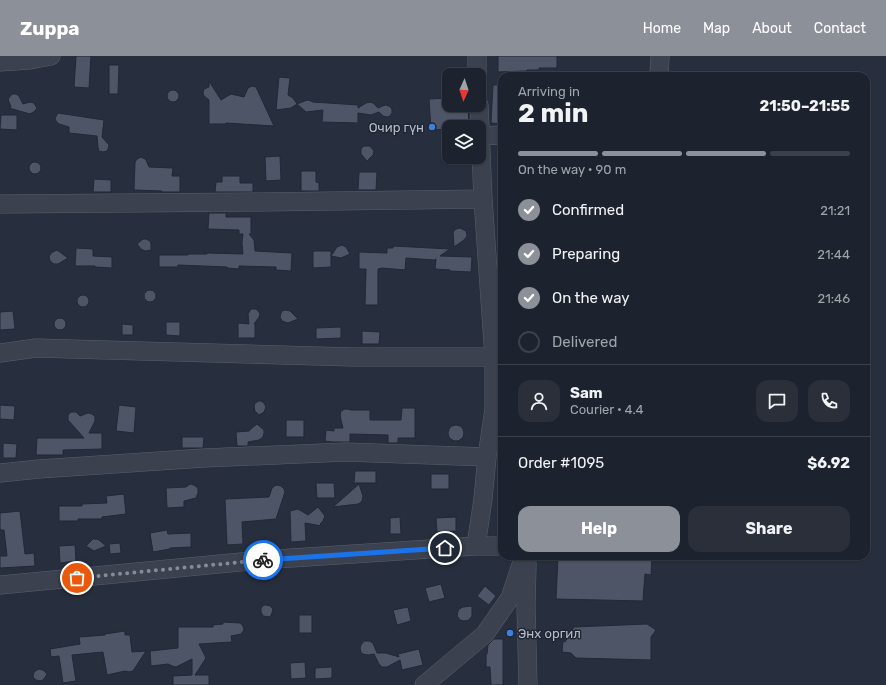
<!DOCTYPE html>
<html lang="en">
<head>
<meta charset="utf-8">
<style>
  :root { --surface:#1d232e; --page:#2a2f3a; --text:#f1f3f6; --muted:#a0a4aa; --line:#3b404a; --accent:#8c9099 }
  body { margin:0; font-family:Rubik,sans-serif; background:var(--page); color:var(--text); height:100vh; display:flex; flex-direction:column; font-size:15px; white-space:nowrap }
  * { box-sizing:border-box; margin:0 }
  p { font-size:13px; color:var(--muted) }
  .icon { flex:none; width:22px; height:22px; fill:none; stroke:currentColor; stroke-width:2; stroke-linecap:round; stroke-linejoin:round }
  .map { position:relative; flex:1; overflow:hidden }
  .side { position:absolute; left:498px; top:16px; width:372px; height:488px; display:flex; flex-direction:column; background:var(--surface); border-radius:12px; box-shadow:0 1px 3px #0004,0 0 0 1px var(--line) }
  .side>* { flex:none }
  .needle { width:26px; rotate:183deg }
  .controls { position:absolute; left:442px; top:12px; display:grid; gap:8px }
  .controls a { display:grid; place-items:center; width:44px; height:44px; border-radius:8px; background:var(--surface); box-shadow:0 1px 3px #0004,0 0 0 1px var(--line); font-size:20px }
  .pin { position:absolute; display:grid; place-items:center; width:34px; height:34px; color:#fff; margin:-17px; border:2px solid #fff; border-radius:50%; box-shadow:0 1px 4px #0007 }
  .courier { position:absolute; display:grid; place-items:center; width:40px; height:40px; margin:-20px; border:3px solid #1a73e8; border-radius:50%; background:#fff; color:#222; box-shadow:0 1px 5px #0007 }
  .summary em { font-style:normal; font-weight:700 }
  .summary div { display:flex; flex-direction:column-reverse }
  .summary { display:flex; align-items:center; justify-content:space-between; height:68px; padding:0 20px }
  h1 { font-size:26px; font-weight:700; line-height:30px }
  .bar { display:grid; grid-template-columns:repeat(4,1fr); gap:6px 4px; align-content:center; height:48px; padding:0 20px }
  .bar i { height:5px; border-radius:3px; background:var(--line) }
  .bar .on { background:var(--accent) }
  .bar p { grid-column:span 4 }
  .line { display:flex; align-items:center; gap:10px; padding:0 20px; border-top:1px solid var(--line) }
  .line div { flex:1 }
  .round { display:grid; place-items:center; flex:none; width:42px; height:42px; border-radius:12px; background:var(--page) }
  ol { padding:0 20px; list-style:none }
  li { display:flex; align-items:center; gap:12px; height:44px }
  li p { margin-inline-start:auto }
  li .icon { padding:4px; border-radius:50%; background:var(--accent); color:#fff; stroke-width:4 }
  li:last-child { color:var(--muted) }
  li i { width:22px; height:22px; border:2px solid var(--line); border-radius:50% }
  .primary-button { display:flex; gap:8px; margin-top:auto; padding:8px 20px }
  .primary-button a { flex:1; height:46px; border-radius:12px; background:var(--accent); color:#fff; font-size:16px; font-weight:700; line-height:46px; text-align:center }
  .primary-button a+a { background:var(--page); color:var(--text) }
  header { display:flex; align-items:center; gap:24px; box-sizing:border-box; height:56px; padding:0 20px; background:var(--accent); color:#fff }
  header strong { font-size:19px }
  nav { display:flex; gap:22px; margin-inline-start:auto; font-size:14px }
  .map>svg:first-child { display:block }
  .building { fill:#4d5567; stroke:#212836 }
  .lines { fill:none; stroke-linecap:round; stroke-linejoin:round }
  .minor-casing { stroke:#595f6c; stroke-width:19 }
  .minor { stroke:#3b414e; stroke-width:18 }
  .done { stroke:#858b98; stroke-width:4; stroke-dasharray:0 7.2 }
  .route { stroke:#1a73e8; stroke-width:5 }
  .shop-dot { fill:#3f7fe0; stroke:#1f2634; stroke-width:1.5 }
  .labels { text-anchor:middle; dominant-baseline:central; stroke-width:3; stroke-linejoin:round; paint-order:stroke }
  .poi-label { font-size:13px; fill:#b7bcc9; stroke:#1f2634; text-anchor:end }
</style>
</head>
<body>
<header>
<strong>Zuppa</strong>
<nav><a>Home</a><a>Map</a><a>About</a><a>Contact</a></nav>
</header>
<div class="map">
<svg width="886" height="629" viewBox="0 0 886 629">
  <rect width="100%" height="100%" fill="#272f3e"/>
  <path class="building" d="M76,0h15l-2,32 -15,-1z
    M498,0h59v12h-18v2h-12v1l-29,1z
    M109,9h10l-1,29h-9z
    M279,21l11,1 -2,17 5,3 4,6 -6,4 -15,2z
    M209,25l12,19 10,-6 13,3 4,-9 4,-2 4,1 18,39 -48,-3v1h-17v-24l-5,-4 -1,-3 1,-4 5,-2z
    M493,29h8l1,39 -11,-1z
    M167 40a6 6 0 1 1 12 0a6 6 0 1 1-12 0Z
    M12,38h4l3,2 4,8 7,-2 4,1 3,5 -2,3 -5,3 -21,-6 2,-1 -3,-8z
    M449,42v7h19l1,22h-20v2l-18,1 -2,-31z
    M307,44l4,1 2,1 45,3v3l8,-5 4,-1 3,1 5,5 7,-3 4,1 3,3v4l-2,3 -3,1 -4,-1 -4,-4 -8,3 -13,-2v10l-36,-1 1,-12 -17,2 -9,-8z
    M58,57l46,7 -2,17 7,8 -1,4 -1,2 -4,1 -4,-1 -1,-3 -1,-12 -28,-3v-6l-10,-3 -3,-3 -1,-3z
    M1,59h16v15l-17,-1z
    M364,90h6l4,5 -1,4 -6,6 -6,-7v-5z
    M280,100l1,24 -15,1 -1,-24z
    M141,101l4,2 1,1 3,7 24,1 -1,8h8v16h-18v-1l-28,-1 1,-28 2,-3z
    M29 112a6 6 0 1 1 12 0a6 6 0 1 1-12 0Z
    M301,115h15v11l3,1v8h-18z
    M359,116h18l-1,18h-18z
    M222,120h18v7h13v9h-38l1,-10h6z
    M94,123l17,1v12h-18z
    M209,157h17v4h25v17h-2l5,6 1,11 37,2 -1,18 -15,-1v-3l-37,-1v3l-12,-1v-1l-49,-2v2h-19v-12h29v-1h19v-1l36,1 -1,-11 1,-9h-4v-4l-31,-1z
    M460,172l6,3 1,5 -3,4 -10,7 -1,-15 3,-3z
    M143,183h3l4,2 1,3v6l-6,1 -4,-2 -4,-5z
    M342,189l4,2 4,7 -9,4 -10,-2 6,-9z
    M393,190l57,3 -10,7 32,1 -1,15 -21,-1v-1l-15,-1 1,-10 -2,1 -28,-2 -1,12 -23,-2 -4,1v36h-13l1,-36h-7v-17l28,1v-5h6z
    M76,192l17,1v7l19,1v11l-17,-1v-1h-20z
    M57,194l11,8 -10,6h-4l-4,-3 -1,-4 2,-4z
    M313,195h18v16l-18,1z
    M144 240a6 6 0 1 1 12 0a6 6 0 1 1-12 0Z
    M77 245a6 6 0 1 1 12 0a6 6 0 1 1-12 0Z
    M251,253h5l3,3 1,2 -1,3 -5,7h1v14h-17v-15l11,1 -1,-10z
    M286,254l4,1 8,8 -10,4 -6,-2 -2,-4 1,-4 1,-2z
    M13,255l2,18 -15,1v-18z
    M54 268a6 6 0 1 1 12 0a6 6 0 1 1-12 0Z
    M166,266h14v14l-14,-1z
    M122,268l11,1v10h-11z
    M341,271v11l-25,1v-11z
    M362,275l18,1 -1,12h-17z
    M259,345h2l3,2 2,4 -2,5 -5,3 -4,-4 -1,-4 1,-4z
    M0,349l15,1 -1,14 -14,-1z
    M119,349l17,2 -2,26 -18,-2z
    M402,352h13v30h-17v5h-10v-8l-38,-1v8h-17l-8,-1 1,-11 8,1v-3h9l-3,-12 1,-5 4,-2h2l4,1h19v10h31z
    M71,356h5l4,4 8,-3 4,1 1,1 2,1v5l-6,12h13v16l-39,1v5h-27l1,-17h47l-16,-18v-5z
    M286,364h18v17h-18z
    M257,368l7,6v3l-1,4 -4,3 -11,2v4h-11l-1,-14 13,-1 3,-3z
    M448 377a8 8 0 1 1 16 0a8 8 0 1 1-16 0Z
    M182,381h22l-1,11h-21z
    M3,387l14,1 -1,14h-13z
    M355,415h21v12h-22z
    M431,418h18v15h-18z
    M316,427h18l1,15h-18z
    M190,428l4,1 4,3v5l-2,5 -12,3v6l-17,1 -1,-20 20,-1z
    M359,428l4,12 -1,5 -2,2 -2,1 -25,3z
    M276,429l5,1 3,3 1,3 -9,27 -34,3 1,22 -16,1 -2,-46 44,-2 3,-9z
    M124,438l2,20 -24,3v2h-24v2h-19v-15h23v-2l25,-1 -1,-7z
    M318,451l7,9 -2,5 -3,3 2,2 -17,-3 1,18 -15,1 -1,-31 8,-2 10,6z
    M20,455l5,43 9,-1 1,13 -35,2v-12h7l-3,-26h-4v-17z
    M400,461l1,17h-11v-16z
    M456,461v14l-19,1 -1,-14z
    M167,474l1,4 23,-1v14l-21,1v1l-17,3 -3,-19z
    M93,483h4l2,1 7,6 -12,5 -8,-5z
    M120,487l1,10 -11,1 -1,-10z
    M75,489l1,16 -16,2 -1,-17z
    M558,500h94l-1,19 -6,-1 -2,27 -87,-2z
    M441,528l4,14 -16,4 -4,-14z
    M485,530l11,10 -7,9 -12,-9z
    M264,549h2l4,1 3,3 -1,4 -2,4 -7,-1 -2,-4v-4z
    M472,550v10l-3,4 -5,1 -4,-1 -3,-4 1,-5 1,-2 4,-2z
    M408,551l3,14 -14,4 -4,-15z
    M299,559h13v18h-13z
    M223,566l17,1 3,3 1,4 -3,4 -10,2 1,6 -33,2 7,14 -11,17h14v10h-36v-9l19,-1v-16l-16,8 -4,-1 -4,-2 -17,2 -1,-15 28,-3v-21h35v-2l10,-1z
    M647,568l9,6 -5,7v23l-75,-2 -5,-5 -9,-1 1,-11 2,1 9,-15z
    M125,575v4h5l2,17 14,-1 -13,20 -4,1 -4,-1 -18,4 -4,-23 -31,3 4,26 -13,2 -4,-27 -8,1 -1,-8 30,-5 -1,-7 26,-2v-1z
    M494,583h9v46h-12l-1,-18h-4v-13h1l1,-9z
    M364,585h5l4,2 4,10h9l13,4 -1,-3 21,-5 4,16 -21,5 -2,-10 -13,7h-5l-3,-3 -5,-10 -6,1 -5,-1 -2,-2 -1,-4 1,-3z
    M305,606l1,16 -15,1 -1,-16z
    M332,611v11l-17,1v-11z
    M39,613l4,1 4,4 -3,5 -3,2 -5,-1 -3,-3 1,-5 3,-2z"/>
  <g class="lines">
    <defs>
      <path id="minor" d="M477,0v19
        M0,6l30,-2 21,-4
        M659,20l1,-20
        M480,80l22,-1
        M0,148l260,-2 223,-3
        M0,297l36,-5 317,9h141
        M0,417l39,-4 165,-11 142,-6 141,5
        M476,490l7,-47 4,-42 7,-48v-52l-11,-158 -4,-94
        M527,508l-1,43 2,78
        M0,529l261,-25 215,-14h26
        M424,629l61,-51 25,-36 14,-42"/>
    </defs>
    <use href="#minor" class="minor-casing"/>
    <use href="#minor" class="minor"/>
  </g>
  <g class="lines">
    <path class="done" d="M77,522l186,-18"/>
    <path class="route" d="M263,504l182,-12"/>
  </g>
  <g class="shop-dot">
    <circle cx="432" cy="71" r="4"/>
    <circle cx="510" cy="577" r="4"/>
  </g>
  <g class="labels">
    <g class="poi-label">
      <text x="424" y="71">Очир гүн</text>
      <text x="518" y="577" text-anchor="start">Энх оргил</text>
    </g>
  </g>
</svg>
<div class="controls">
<a><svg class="needle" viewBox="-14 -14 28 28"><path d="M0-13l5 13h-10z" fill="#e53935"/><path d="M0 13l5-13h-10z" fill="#a0a4aa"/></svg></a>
<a><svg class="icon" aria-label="layers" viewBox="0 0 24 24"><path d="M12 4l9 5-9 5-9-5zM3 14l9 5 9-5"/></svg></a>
</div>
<div class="pin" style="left:77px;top:522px;background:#ea580c"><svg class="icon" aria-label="bag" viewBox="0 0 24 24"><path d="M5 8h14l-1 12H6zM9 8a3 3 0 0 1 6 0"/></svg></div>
<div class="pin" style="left:445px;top:492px;background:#1f2937"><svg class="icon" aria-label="home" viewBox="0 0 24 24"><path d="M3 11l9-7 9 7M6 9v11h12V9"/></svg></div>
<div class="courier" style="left:263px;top:504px"><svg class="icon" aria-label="bike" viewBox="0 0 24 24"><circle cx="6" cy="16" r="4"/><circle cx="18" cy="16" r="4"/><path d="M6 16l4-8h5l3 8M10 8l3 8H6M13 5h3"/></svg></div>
<section class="side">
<div class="summary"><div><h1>2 min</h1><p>Arriving in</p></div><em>21:50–21:55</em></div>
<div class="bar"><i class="on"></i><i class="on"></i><i class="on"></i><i></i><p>On the way · 90 m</p></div>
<ol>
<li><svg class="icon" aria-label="check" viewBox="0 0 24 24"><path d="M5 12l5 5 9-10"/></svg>Confirmed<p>21:21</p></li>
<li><svg class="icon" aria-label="check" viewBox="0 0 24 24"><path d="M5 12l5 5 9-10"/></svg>Preparing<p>21:44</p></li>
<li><svg class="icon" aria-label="check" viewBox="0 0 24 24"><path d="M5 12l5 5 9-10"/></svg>On the way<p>21:46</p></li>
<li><i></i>Delivered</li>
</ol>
<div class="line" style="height:72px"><a class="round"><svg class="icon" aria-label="person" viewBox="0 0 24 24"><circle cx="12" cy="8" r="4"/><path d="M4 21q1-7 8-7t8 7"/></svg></a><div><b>Sam</b><p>Courier · 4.4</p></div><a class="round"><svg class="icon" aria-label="chat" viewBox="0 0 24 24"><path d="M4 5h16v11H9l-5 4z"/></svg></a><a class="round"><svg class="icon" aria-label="phone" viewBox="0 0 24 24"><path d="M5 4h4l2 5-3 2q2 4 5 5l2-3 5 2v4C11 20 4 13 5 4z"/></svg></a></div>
<div class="line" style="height:52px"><div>Order #1095</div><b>$6.92</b></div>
<div class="primary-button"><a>Help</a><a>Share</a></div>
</section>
</div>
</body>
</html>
